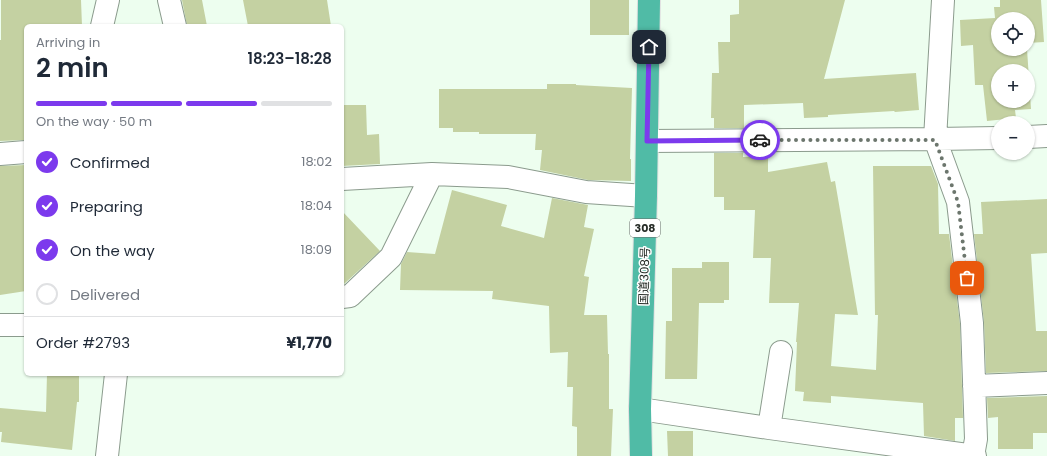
<!DOCTYPE html>
<html lang="en">
<head>
<meta charset="utf-8">
<style>
  :root { --surface:#fff; --page:#f2f2f3; --text:#1f2937; --muted:#747a83; --line:#e0e1e3; --accent:#7c3aed }
  body { margin:0; font-family:Poppins,"Noto Sans JP",sans-serif; background:var(--page); color:var(--text); height:100vh; display:flex; flex-direction:column; font-size:15px; white-space:nowrap }
  * { box-sizing:border-box; margin:0 }
  p { font-size:13px; color:var(--muted) }
  .icon { flex:none; width:22px; height:22px; fill:none; stroke:currentColor; stroke-width:2; stroke-linecap:round; stroke-linejoin:round }
  .map { position:relative; flex:1; overflow:hidden }
  .drawer { position:absolute; left:24px; top:24px; width:320px; height:352px; display:flex; flex-direction:column; background:var(--surface); border-radius:6px; box-shadow:0 1px 3px #0004 }
  .drawer>* { flex:none }
  .fabs { position:absolute; left:991px; top:12px; display:grid; gap:8px }
  .fabs a { display:grid; place-items:center; width:44px; height:44px; border-radius:50%; background:var(--surface); box-shadow:0 1px 3px #0004; font-size:20px }
  .pin { position:absolute; display:grid; place-items:center; width:34px; height:34px; color:#fff; margin:-17px; border-radius:8px; box-shadow:0 2px 6px #0006 }
  .courier { position:absolute; display:grid; place-items:center; width:40px; height:40px; margin:-20px; border:3px solid #7c3aed; border-radius:50%; background:#fff; color:#222; box-shadow:0 1px 5px #0007 }
  .summary em { font-style:normal; font-weight:600 }
  .summary div { display:flex; flex-direction:column-reverse }
  .summary { display:flex; align-items:center; justify-content:space-between; height:68px; padding:0 12px }
  h1 { font-size:26px; font-weight:600; line-height:30px }
  .bar { display:grid; grid-template-columns:repeat(4,1fr); gap:6px 4px; align-content:center; height:48px; padding:0 12px }
  .bar i { height:5px; border-radius:3px; background:var(--line) }
  .bar .active { background:var(--accent) }
  .bar p { grid-column:span 4 }
  .line { display:flex; align-items:center; gap:10px; padding:0 12px; border-top:1px solid var(--line) }
  .line div { flex:1 }
  ol { padding:0 12px; list-style:none }
  li { display:flex; align-items:center; gap:12px; height:44px }
  li p { margin-inline-start:auto }
  li .icon { padding:4px; border-radius:50%; background:var(--accent); color:#fff; stroke-width:4 }
  li:last-child { color:var(--muted) }
  li i { width:22px; height:22px; border:2px solid var(--line); border-radius:50% }
  .map>svg:first-child { display:block }
  .building { fill:#c4d1a2; fill-rule:evenodd }
  .lines { fill:none; stroke-linecap:round; stroke-linejoin:round }
  .minor-casing { stroke:#8b9b8d; stroke-width:24 }
  .highway-casing { stroke:#e1e1e1; stroke-width:24 }
  .minor { stroke:#fff; stroke-width:22 }
  .highway { stroke:#50bba6; stroke-width:22 }
  .done { stroke:#6c766d; stroke-width:4; stroke-dasharray:0 7.2 }
  .route { stroke:#7c3aed; stroke-width:5 }
  .labels { text-anchor:middle; dominant-baseline:central; stroke-width:3; stroke-linejoin:round; paint-order:stroke }
  .shield { fill:#fff; stroke:#676b68; stroke-width:1 }
  .shield-label { font-size:11px; font-weight:bold; fill:#262c27 }
  .street-label { font-size:12px; fill:#262c27; stroke:#fff }
</style>
</head>
<body>
<div class="map">
<svg width="1047" height="456" viewBox="0 0 1047 456">
  <rect width="100%" height="100%" fill="#edfeef"/>
  <path class="building" d="M1,0h80l1,26h-56v114l-26,1v-101h1z
    M182,0h20l5,26h-20z
    M243,0h84l4,26h-83z
    M590,0h39v35h-39z
    M739,0h106l-21,79 92,-6 3,37 -24,2 -1,-1 -66,4v2l-24,1 -1,-15 -59,2v23h-30v-10h-3l1,-45h7l-1,-31h12v-27l9,-1z
    M1000,0h41l3,42 -16,1v-24h-30v30h29l4,60 -16,1 1,8 -29,3 -4,-36h-8l-2,-40 -12,1 -1,-26 35,-2 -1,-11h6zM998,71h30v30h-30z
    M547,84h29v1l56,3 -2,71h1v22l-43,-1 -48,-10 2,-20h-7l1,-16h-57v-2h-26v-4h-14v-39h108z
    M342,105h24l1,30 12,-1 1,30 -38,2z
    M714,153h29v4l25,-1v16l59,-10 4,20 4,-1 23,134 -23,-1 -4,52 45,4 2,-55h-3l-2,-149h58l7,18 1,50h10l11,90 3,94h-8v23l-31,-5 -1,-33 -92,-7v7l-28,-2 1,-9 -9,-1 2,-49h-1l3,-39h-30l2,-45h-18l2,-48h-31v-13h-10z
    M26,165v126l-26,4v-129z
    M452,190l55,15 -6,21 43,12 8,-40 36,7 -4,22 10,2 -10,47 5,1 -5,38h23l1,39h1v55h4l-2,47h-34v-29l-5,-1 1,-39h-6l1,-35 -18,1 -1,-47 -57,-7 1,-8 -93,-1 1,-26 6,-12 28,2z
    M1047,199v54l-16,1 5,77h11v40l-61,2 -2,-51 -10,-88h9l-2,-32z
    M342,211l38,40 -36,33h-2z
    M702,262h27v38h-5v3h-25l-2,76h-32l1,-58h6v-53h30z
    M47,374h32v28h-2l-5,48 -71,-8 1,-10h-2v-24l46,4z
    M1047,396v37h-14v16h-35v-32l-10,1 -1,-20z
    M667,431h26v25h-25z"/>
  <g class="lines">
    <defs>
      <path id="minor" d="M169,0l6,26
        M943,0l-8,139 23,63 14,121 4,116 -3,17
        M102,26l6,-26
        M1028,137l19,-1
        M647,141l288,-2 63,-1
        M0,154l26,-2
        M342,179l90,-5
        M342,297l8,-1 41,-39 41,-83 76,3 78,15 60,4
        M0,325h26
        M974,386l73,-3
        M640,409l129,19 206,28
        M769,428l12,-76
        M107,456l9,-82"/>
      <path id="highway" d="M641,456l-1,-47 6,-213 3,-196"/>
    </defs>
    <use href="#minor" class="minor-casing"/>
    <use href="#highway" class="highway-casing"/>
    <use href="#minor" class="minor"/>
    <use href="#highway" class="highway"/>
  </g>
  <g class="lines">
    <path class="done" d="M760,140h175l23,62 9,76"/>
    <path class="route" d="M649,47l-2,94 113,-1"/>
  </g>
  <g class="labels">
    <rect class="shield" x="630" y="219" width="30" height="18" rx="3"/>
    <g class="shield-label">
      <text x="645" y="228">308</text>
    </g>
    <g class="street-label">
      <text transform="translate(644 276) rotate(-88)">国道308号</text>
    </g>
  </g>
</svg>
<div class="fabs">
<a><svg class="icon" aria-label="locate" viewBox="0 0 24 24"><circle cx="12" cy="12" r="6"/><path d="M12 2v4M12 18v4M2 12h4M18 12h4"/></svg></a>
<a>+</a>
<a>−</a>
</div>
<div class="pin" style="left:967px;top:278px;background:#ea580c"><svg class="icon" aria-label="bag" viewBox="0 0 24 24"><path d="M5 8h14l-1 12H6zM9 8a3 3 0 0 1 6 0"/></svg></div>
<div class="pin" style="left:649px;top:47px;background:#1f2937"><svg class="icon" aria-label="home" viewBox="0 0 24 24"><path d="M3 11l9-7 9 7M6 9v11h12V9"/></svg></div>
<div class="courier" style="left:760px;top:140px"><svg class="icon" aria-label="car" viewBox="0 0 24 24"><path d="M5 17H2v-5l4-1 3-4h7l3 4 3 1v5h-3M9 17h6M6 11h13"/><circle cx="7" cy="17" r="2"/><circle cx="17" cy="17" r="2"/></svg></div>
<section class="drawer">
<div class="summary"><div><h1>2 min</h1><p>Arriving in</p></div><em>18:23–18:28</em></div>
<div class="bar"><i class="active"></i><i class="active"></i><i class="active"></i><i></i><p>On the way · 50 m</p></div>
<ol>
<li><svg class="icon" aria-label="check" viewBox="0 0 24 24"><path d="M5 12l5 5 9-10"/></svg>Confirmed<p>18:02</p></li>
<li><svg class="icon" aria-label="check" viewBox="0 0 24 24"><path d="M5 12l5 5 9-10"/></svg>Preparing<p>18:04</p></li>
<li><svg class="icon" aria-label="check" viewBox="0 0 24 24"><path d="M5 12l5 5 9-10"/></svg>On the way<p>18:09</p></li>
<li><i></i>Delivered</li>
</ol>
<div class="line" style="height:52px"><div>Order #2793</div><b>¥1,770</b></div>
</section>
</div>
</body>
</html>
